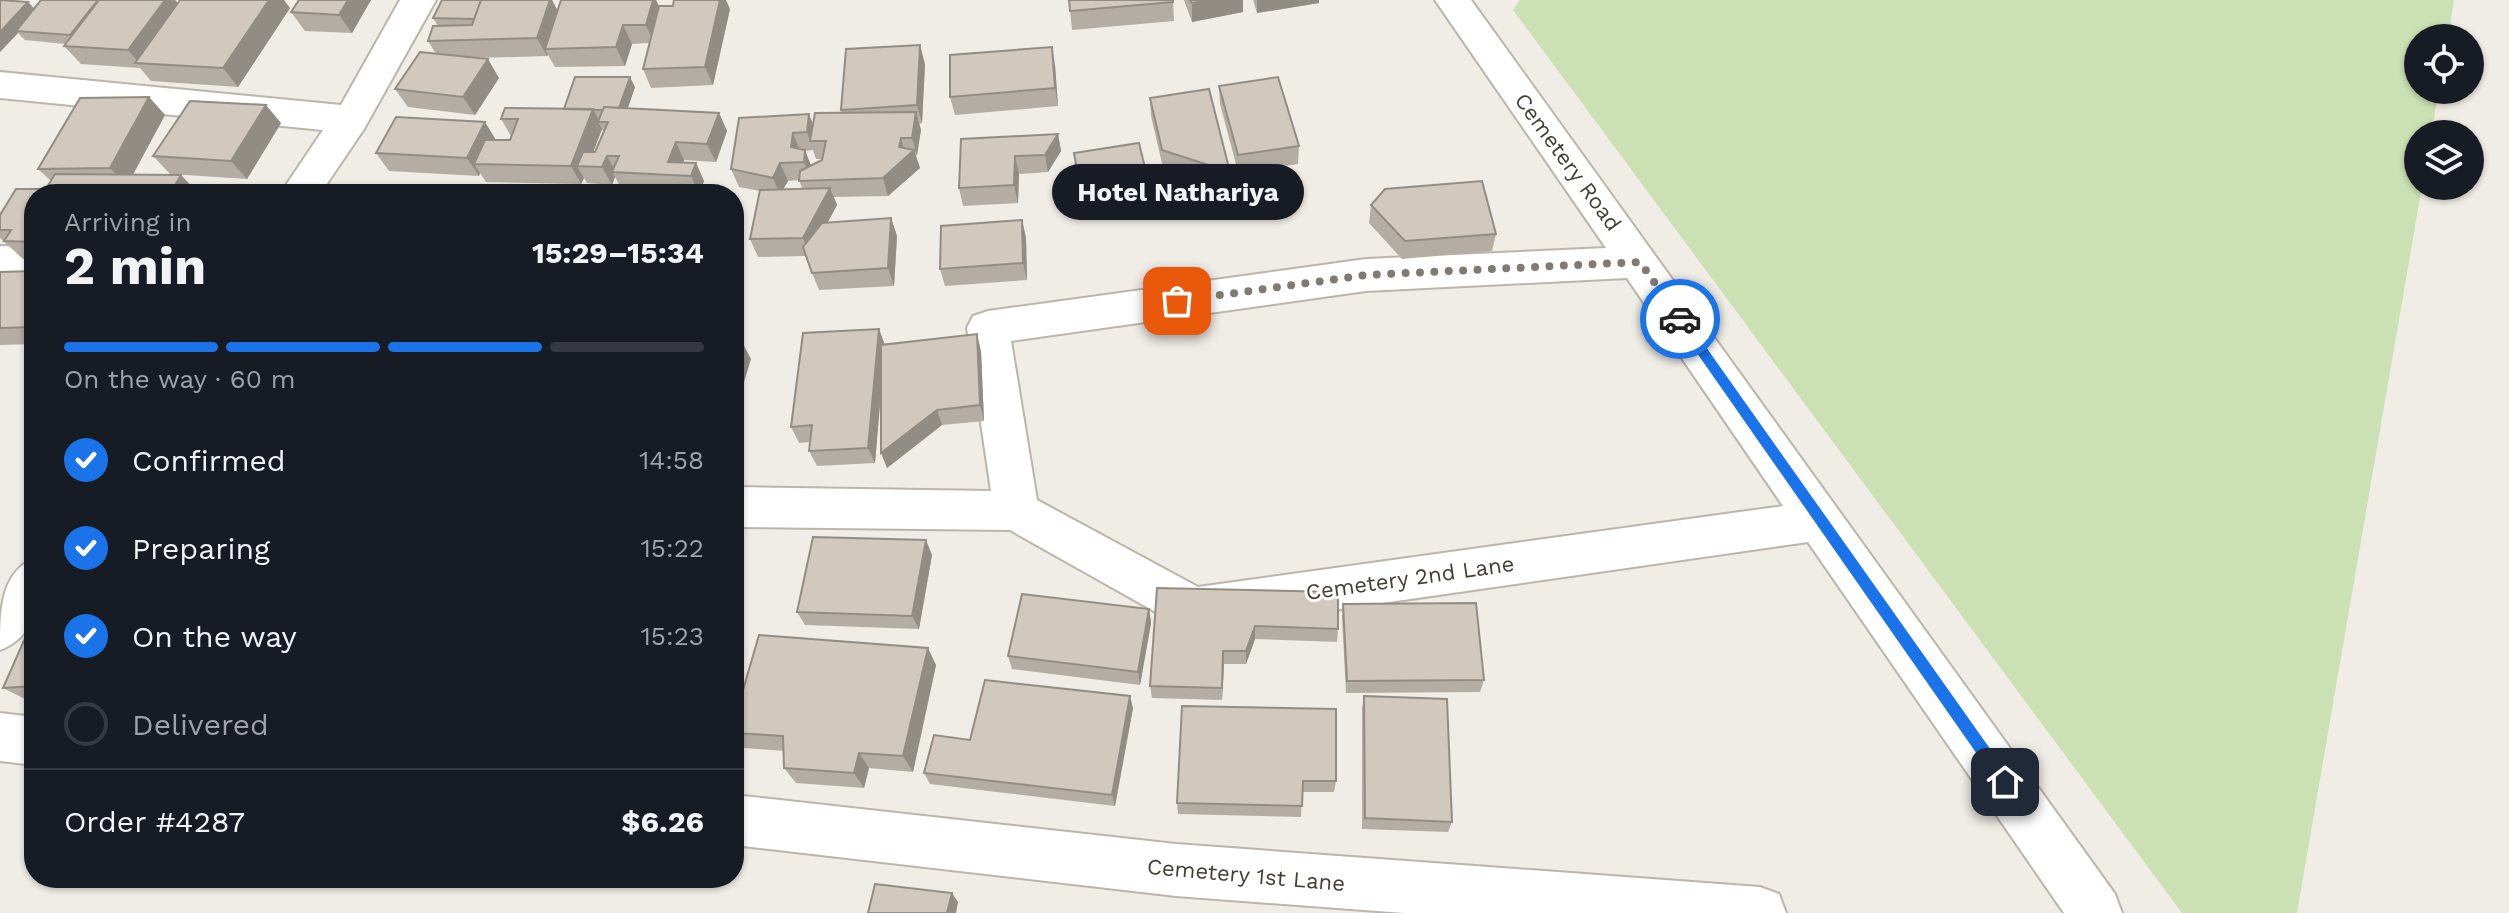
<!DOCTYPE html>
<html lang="en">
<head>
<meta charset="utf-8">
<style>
  :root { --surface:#171b24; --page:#20242c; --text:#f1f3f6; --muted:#9ea1a6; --line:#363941; --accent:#1a73e8 }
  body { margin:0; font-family:"Work Sans",sans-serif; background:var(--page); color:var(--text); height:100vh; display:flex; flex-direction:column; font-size:30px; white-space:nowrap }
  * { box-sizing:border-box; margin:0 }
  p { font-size:26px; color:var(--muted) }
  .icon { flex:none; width:44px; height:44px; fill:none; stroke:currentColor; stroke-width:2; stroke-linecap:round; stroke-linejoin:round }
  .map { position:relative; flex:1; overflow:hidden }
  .sheet { position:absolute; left:24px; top:184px; width:720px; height:704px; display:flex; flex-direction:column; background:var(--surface); border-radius:32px; box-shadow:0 2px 6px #0004 }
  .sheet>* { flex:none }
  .controls { position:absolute; left:2404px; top:24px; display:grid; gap:16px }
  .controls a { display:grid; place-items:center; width:80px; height:80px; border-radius:50%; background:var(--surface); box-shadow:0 2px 6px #0004; font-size:40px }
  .pin { position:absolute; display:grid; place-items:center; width:68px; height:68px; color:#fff; margin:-34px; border-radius:16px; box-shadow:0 4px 12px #0006 }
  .courier { position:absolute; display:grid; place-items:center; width:80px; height:80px; margin:-40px; border:6px solid #1a73e8; border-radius:50%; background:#fff; color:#222; box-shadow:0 2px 10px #0007 }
  .bubble { position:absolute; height:56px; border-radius:28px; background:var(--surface); box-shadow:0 2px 6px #0004; font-size:26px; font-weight:700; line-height:56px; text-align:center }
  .head em { font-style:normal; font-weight:700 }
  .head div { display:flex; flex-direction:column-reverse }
  .head { display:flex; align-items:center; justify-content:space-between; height:136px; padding:0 40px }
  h1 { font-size:52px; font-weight:700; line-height:60px }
  .bar { display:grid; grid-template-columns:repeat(4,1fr); gap:12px 8px; align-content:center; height:96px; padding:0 40px }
  .bar i { height:10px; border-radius:6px; background:var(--line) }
  .bar .current { background:var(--accent) }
  .bar p { grid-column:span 4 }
  .line { display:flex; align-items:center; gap:20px; padding:0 40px; border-top:2px solid var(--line) }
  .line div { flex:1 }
  ol { padding:0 40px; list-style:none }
  li { display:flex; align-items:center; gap:24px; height:88px }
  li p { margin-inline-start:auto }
  li .icon { padding:8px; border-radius:50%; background:var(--accent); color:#fff; stroke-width:4 }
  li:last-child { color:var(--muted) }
  li i { width:44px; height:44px; border:4px solid var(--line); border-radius:50% }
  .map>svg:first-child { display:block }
  .green { fill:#cbe0b3 }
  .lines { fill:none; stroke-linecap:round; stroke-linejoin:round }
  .minor-casing { stroke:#bbb5aa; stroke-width:4 }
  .minor { fill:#fff; fill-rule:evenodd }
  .wall { fill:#b4ada3; fill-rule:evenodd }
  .shaded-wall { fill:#928d84 }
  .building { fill:#d1c9bd; stroke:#928d84; stroke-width:2 }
  .route { fill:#1a73e8 }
  .done { stroke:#7f7b74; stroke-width:8; stroke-dasharray:0 14.4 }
  .labels { text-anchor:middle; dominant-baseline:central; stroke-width:6; stroke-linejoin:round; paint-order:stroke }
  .street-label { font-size:22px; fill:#423e36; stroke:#fff }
</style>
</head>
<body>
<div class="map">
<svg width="2509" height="913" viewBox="0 0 2509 913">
  <rect width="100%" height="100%" fill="#f0ede6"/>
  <path class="green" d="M1520,0h934l-6,38h-30v52h21l-8,44h-13v52h4l-125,727h-115l-669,-903z"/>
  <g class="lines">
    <defs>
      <path id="minor" d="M400,0h36l-72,129 -44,65h-40l43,-64 -323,-32v-26l341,33z
        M1435,0h36l644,894 7,19h-58l-256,-371 -614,88 -17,-6 -167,-94 -276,-3v-40l257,4 -24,-163 6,-12 15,-5 378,-52 240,-11zM1627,278l156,228 -585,81 -161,-87 -26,-159 355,-50z
        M0,246l34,1v32l-34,-1z
        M34,558c0,38 9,75 -34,92 0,-39 0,-76 34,-92z
        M0,713l34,4v48l-34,-4z
        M734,795l442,49 584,43 19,7 7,19h-382l-228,-17 -442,-51z"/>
    </defs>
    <use href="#minor" class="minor-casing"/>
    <use href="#minor" class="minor"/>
  </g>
  <path class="wall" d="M0,0l28,2 6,6 64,-7 1,-1h76l3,3 112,5 -52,79 -87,-6 -11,-13 -59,-4 -17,-18 1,-2 -40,-4 -7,-7 -18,19z
    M299,0h72l-19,33 -47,-2 -14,-19z
    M552,0l6,11 3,-11h95l3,6 71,3 -17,76 -62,3 -8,-19 6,-26 -17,1 -7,22 -70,1 -7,-12 -1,1 -69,2 21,20 -24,37 -67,-8 -13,-18 41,-35 -8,-13 10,-15 -5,-8z
    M1069,0h104l1,21 -102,9z
    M1184,0h59v12l-51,10z
    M1253,0h66v3l-62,10z
    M925,64l-3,59 -3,1 2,6 -5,26 4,12 -32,28 -54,1 3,8 -10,18 64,-5 6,18 -3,50 -75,4 -14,-34 -47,1 -8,-18 10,-48 -21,-4 -8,-18 8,-51 74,6 29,-11 -1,-3zM813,150l3,9h6l-11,7 -6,-15zM799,180l3,8 -19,1 5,-8z
    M1055,65l3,41 -103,9 -5,-18z
    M1219,86l80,60 -1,18 -60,8 -18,-68z
    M635,87l-8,21 92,5 8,18 -11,31 -32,-2 -1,3h13l8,18 -5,13 -77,-4 -7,-13 -3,8 -25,-2 -3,-5 -3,6 -95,-2 -6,-9 -1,3 -90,-5 -13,-18 120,-13h14l1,-4 -10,-17 63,-10zM602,129l2,4 -9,19h-2z
    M149,97l16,18 -32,60h48l17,18 -1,1h-163v65h-11l-23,-21v-23l16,-26h30l5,-8 -13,-12 42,-71z
    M1150,98l80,74v18l-67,-22 -12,-52z
    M281,123l-34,56 -77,-5 -17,-18z
    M1058,134l3,17 -13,21 -29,2 -1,29 -55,3 -4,-18 2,-49z
    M1074,153l72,19 1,10 -66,9z
    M1371,205l125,29 -4,17 -90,8 -33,-36z
    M1022,220l4,18 1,42 -82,6 -5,-17z
    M34,271v73l-34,1v-73z
    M879,329l6,16 96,6 3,70 -42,4 -55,43 -6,-78 -6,73 -58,3 -8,-15 1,-9 -11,1 -8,-16z
    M932,555l-13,74 -114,-4 -8,-13z
    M1157,588l181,41 -1,13 -82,-3 -9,25h-22l-2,36 -70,-2 -2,-12z
    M1343,604l141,76 -4,12 -134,1 -4,-76z
    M1149,609l2,14 -11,62 -128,-16 -4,-13z
    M34,618v82h-7l-24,-12z
    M936,665l-23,107 -44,-4 -5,20 -68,-5 -12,-15v-17l-40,-3 -10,-12v-15z
    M1364,696l88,126 -4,10 -86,-3v-121z
    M1182,706l154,75 -2,11h-32l-1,25 -123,-3 -1,-11z
    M1133,708l-18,98 -185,-22 -6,-11 46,-33z"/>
  <path class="shaded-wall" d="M165,0h10l10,12 -46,51 -11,-13z
    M269,0h15l6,8 -52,79 -15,-19z
    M348,0h23l-19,33 -13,-18z
    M550,0h2l8,16 -15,33 3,6 -1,1 -10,-18z
    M651,0h5l7,15 -9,28 -8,-18z
    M720,0h6l4,9 -17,76 -8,-18z
    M1209,0h34v12l-51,10v-19z
    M1257,0h62v3l-62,10z
    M28,2l9,10 -21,19 2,2 -18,19v-20z
    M623,25l9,19 -7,22 -9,-19z
    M920,45l5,19 -3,59 -5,-18z
    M1052,47l3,18 3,41 -3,-18z
    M488,59l11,19 -24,37 -12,-18z
    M630,77l5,10 -11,33 -6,-10z
    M149,97l16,18 -38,70 -17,-17z
    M266,105l15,18 -34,56 -16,-18z
    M593,109l7,13h-2l4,7 -14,37h-11l7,12 -3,6 -10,-18z
    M916,112l5,18 -4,26 -5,-18z
    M719,113l8,18 -11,31 -9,-18z
    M809,114l7,18 -6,9 -3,-9z
    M485,122l11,18 -22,24 6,9 -1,3 -12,-18z
    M793,133l7,18 -9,-4z
    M1058,134l3,17 -13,21 -3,-17z
    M901,138l5,18 8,-6 6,18 -32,28 -5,-18 16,-31z
    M676,142l8,18 -6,16 -10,-14z
    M805,150l7,18 -1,12 -7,-18z
    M607,156l9,16h-4l3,5 -3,8 -10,-18z
    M1015,156l4,18 -1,29 -4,-18z
    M696,163l8,18 -5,13 -8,-18z
    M780,163l8,18 -8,14 -7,-17z
    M181,175l17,18 -1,1h-27z
    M830,188l7,17 -27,50 -7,-17z
    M891,218l6,18 -3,50 -6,-18z
    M1022,220l4,18 1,42 -4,-17z
    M879,329l6,17 -10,117 -7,-15z
    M977,334l4,17 3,70 -4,-16z
    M742,342l9,17 -17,56v-45z
    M937,410l5,15 -55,43 -6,-15z
    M926,540l6,15 -13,74 -7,-13z
    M1149,609l2,14 -11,62 -2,-13z
    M1255,626v13l-9,25v-13z
    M928,648l8,17 -23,107 -10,-16z
    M1223,651l1,13 -2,36v-12z
    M1130,696l3,12 -18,98 -3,-11z
    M859,753l10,15 -5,20 -10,-15z
    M952,893l6,9 -2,11h-9z"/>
  <path class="building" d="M0,0l28,2 -28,30z
    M41,0h57l-28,35 -54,-4z
    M99,0h66l-37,50 -64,-4z
    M180,0h89l-46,68 -88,-5z
    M299,0h49l-9,15 -48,-3z
    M442,0h39l-7,19 -41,-1z
    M481,0h69l-13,38 -109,3 5,-15 39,-1z
    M561,0h92l-7,25h-23l-7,22 -71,2z
    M674,0h46l-15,67 -62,2 16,-63h14z
    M1069,0h104v2l-103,9z
    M1190,0h19l-17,3z
    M920,45l-3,60 -76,5 5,-61z
    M1052,47l3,41 -105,9v-42z
    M420,52l68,7 -25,38 -68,-8z
    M575,77h55l-11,31 -15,-1 -1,3 -39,-1z
    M1278,77l21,69 -61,9 -19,-69z
    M1209,89l21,83 -68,-22 -12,-52z
    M149,97l-39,71 -72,1 42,-71z
    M190,101l76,4 -35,56 -78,-5z
    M604,107l115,6 -12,31 -31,-2 -8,20 28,1 -5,13 -79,-4 7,-16h-12l-5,11 -25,-1 6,-14h12l13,-30h-10z
    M505,108l88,1 -22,57 -97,-2 11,-24h25l8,-21h-17z
    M916,112l-4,26h-11l-2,9 15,3 -31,28 -84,3 1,-10 22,-11 4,-19h-16l5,-28z
    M809,114l-2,18 -14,1 -2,14 14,3 -1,12 -24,1 -7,15 -42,-9 8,-51z
    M396,117l89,5 -18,36 -91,-5z
    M1058,134l-13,21 -30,1 -1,29 -55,3 2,-49z
    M1139,143l7,29 -67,10 -5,-29z
    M55,174l126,1 -11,19h-136v48l-30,-1 7,-11h-11v-15l16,-26h30z
    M1482,181l14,53 -91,7 -34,-36 14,-16z
    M830,188l-27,50 -53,1 10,-49z
    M891,218l-3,50 -76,5 -9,-26 19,-24z
    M1022,220l1,43 -83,6 1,-43z
    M34,271v56l-34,1v-56z
    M879,329l-11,119 -59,3 3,-26 -21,2 12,-94z
    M977,334l3,71 -43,5 -56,43v-108z
    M734,342h8l-8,28z
    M813,537l113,3 -14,76 -115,-4z
    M1157,588l181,4v37l-83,-3 -9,25h-23l-1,37 -72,-2z
    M1022,594l127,15 -11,63 -130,-16z
    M1476,603l8,77 -137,1 -4,-77z
    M34,618v68l-31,2z
    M759,635l169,13 -25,108 -44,-3 -5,20 -70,-5 -1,-32 -49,-3v-12z
    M985,680l145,16 -18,99 -188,-22 10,-38 36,5z
    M1364,696l83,3 5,123 -87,-4z
    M1182,706l154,3v72h-33l-1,25 -125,-3z
    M875,884l77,9 -5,20h-79z"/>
  <path class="route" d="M1680,314l4,2 326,461v10h-10l-324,-464 -2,-4z"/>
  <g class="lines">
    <path class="done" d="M1177,301l189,-26 274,-13 40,57"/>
  </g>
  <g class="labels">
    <g class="street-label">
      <text transform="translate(1568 162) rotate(54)">Cemetery Road</text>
      <text transform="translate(1410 578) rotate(-8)">Cemetery 2nd Lane</text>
      <text transform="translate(1246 875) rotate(5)">Cemetery 1st Lane</text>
    </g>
  </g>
</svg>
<div class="controls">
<a><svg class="icon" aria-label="locate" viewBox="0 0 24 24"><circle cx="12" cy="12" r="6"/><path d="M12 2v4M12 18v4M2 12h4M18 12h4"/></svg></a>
<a><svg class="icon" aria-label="layers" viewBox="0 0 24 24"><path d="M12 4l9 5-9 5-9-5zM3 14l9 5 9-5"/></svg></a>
</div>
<div class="pin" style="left:1177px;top:301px;background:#ea580c"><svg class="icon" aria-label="bag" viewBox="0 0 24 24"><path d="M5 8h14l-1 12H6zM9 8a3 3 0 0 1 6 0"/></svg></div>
<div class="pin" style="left:2005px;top:782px;background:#1f2937"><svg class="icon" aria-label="home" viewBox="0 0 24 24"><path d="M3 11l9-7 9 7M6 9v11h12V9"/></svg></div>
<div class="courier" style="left:1680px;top:319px"><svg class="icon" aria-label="car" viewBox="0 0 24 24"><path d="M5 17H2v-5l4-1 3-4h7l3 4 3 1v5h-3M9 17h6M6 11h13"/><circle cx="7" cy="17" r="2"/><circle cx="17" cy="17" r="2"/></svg></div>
<div class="bubble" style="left:1052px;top:164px;width:252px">Hotel Nathariya</div>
<section class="sheet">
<div class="head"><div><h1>2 min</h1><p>Arriving in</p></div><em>15:29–15:34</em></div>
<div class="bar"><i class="current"></i><i class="current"></i><i class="current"></i><i></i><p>On the way · 60 m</p></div>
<ol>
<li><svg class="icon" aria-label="check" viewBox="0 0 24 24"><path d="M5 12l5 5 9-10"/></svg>Confirmed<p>14:58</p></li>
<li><svg class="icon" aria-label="check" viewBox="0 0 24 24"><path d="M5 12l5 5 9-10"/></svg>Preparing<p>15:22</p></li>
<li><svg class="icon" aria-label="check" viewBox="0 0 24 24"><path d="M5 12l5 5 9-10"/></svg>On the way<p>15:23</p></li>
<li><i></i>Delivered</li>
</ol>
<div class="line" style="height:104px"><div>Order #4287</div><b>$6.26</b></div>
</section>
</div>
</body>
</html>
